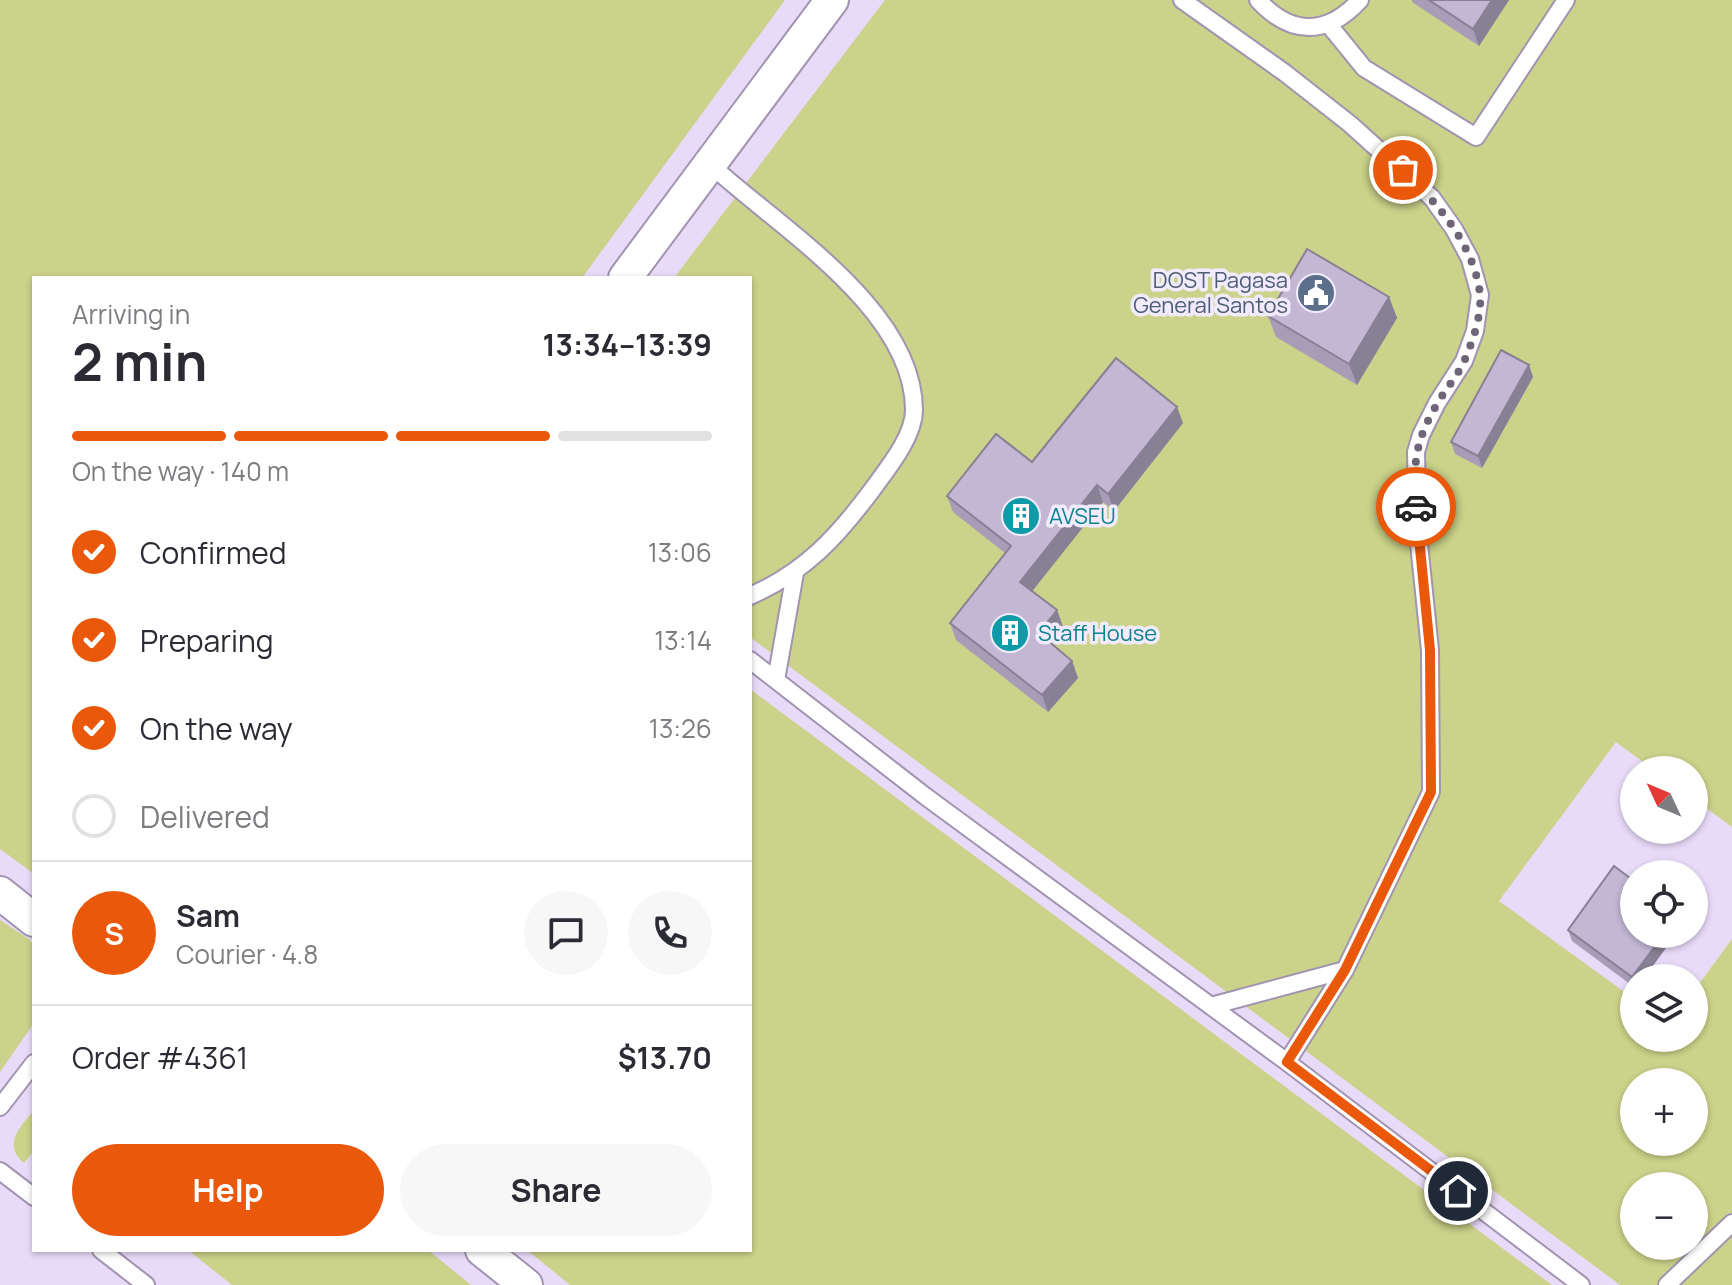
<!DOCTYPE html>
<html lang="en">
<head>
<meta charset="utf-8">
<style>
  :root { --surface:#fff; --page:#f7f7f7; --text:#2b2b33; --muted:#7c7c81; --line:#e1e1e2; --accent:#ea580c }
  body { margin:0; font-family:Manrope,sans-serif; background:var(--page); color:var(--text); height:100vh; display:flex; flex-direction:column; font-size:30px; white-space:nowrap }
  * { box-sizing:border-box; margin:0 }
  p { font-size:26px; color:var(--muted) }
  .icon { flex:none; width:44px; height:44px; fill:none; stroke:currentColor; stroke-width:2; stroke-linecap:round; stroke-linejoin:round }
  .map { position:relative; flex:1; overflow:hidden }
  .drawer { position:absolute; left:32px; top:276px; width:720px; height:976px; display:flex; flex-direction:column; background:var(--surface); border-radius:0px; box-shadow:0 2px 6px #0004 }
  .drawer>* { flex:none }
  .needle { width:52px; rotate:314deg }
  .buttons { position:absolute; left:1620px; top:756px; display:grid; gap:16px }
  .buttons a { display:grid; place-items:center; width:88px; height:88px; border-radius:50%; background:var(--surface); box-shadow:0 2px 6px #0004; font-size:40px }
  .pin { position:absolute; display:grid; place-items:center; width:68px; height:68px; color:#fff; margin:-34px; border:4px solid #fff; border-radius:50%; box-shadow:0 2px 8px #0007 }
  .courier { position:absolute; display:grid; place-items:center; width:80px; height:80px; margin:-40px; border:6px solid #ea580c; border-radius:50%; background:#fff; color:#222; box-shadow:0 2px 10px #0007 }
  .summary em { font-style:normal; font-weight:700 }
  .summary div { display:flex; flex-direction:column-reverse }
  .summary { display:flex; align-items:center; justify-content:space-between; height:136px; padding:0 40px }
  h1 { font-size:52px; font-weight:700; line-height:60px }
  .bar { display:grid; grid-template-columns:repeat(4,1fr); gap:12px 8px; align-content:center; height:96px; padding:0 40px }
  .bar i { height:10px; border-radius:6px; background:var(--line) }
  .bar .active { background:var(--accent) }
  .bar p { grid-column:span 4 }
  .line { display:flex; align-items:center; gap:20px; padding:0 40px; border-top:2px solid var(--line) }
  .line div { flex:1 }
  .round { display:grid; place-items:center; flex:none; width:84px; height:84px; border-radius:42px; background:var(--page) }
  ol { padding:0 40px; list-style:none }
  li { display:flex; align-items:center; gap:24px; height:88px }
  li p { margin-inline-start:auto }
  li .icon { padding:8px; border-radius:50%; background:var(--accent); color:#fff; stroke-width:4 }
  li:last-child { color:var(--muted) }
  li i { width:44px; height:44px; border:4px solid var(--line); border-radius:50% }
  .primary-button { display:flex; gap:16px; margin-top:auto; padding:16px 40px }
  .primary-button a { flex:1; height:92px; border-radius:48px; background:var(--accent); color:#fff; font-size:32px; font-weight:700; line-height:92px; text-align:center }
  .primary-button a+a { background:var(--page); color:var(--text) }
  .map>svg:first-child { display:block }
  .green { fill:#cbd289; fill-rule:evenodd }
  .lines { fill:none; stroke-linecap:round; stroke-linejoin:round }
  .lane-casing { stroke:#a094b0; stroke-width:20 }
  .street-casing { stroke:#a094b0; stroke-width:36 }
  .lane { stroke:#fff; stroke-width:16 }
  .street { stroke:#fff; stroke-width:32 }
  .wall { fill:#a89db6 }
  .shaded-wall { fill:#888094 }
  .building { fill:#c3b7d4; stroke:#888094; stroke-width:2 }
  .done { stroke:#6e6678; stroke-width:8; stroke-dasharray:0 14.4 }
  .route { stroke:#ea580c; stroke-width:10 }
  .labels { text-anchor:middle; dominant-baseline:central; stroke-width:7; stroke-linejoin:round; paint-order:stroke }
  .service-label { font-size:22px; fill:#4e5e75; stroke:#f2ebfd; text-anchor:end }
  .culture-label { font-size:22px; fill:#0d838f; stroke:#f2ebfd; text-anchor:start }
</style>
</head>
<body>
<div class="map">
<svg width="1732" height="1285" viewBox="0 0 1732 1285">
  <rect width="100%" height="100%" fill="#e8dbf9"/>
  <path class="green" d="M0,0h785l-203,278h-548v596l-34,-25z
    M885,0h847v827l-38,-28v-29h-40l-38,-28 -117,159 135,98v39h60v-47l38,-52v346h-112l-870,-648v-359h-76zM1634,1082h60v60h-60zM1634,1186h60v60h-60z
    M750,689l802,596h-982l-43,-35h223z
    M0,920l29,19 5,7v77l-34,49z
    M34,1110v41l-10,12c-22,-18 -4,-36 10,-53z
    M188,1250h240l43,35h-239z"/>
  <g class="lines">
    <defs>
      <path id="lane" d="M1182,0l103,73 65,51 82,74 22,31 16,30 10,36 -5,36 -11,30 -27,42 -16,32 -5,17 2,82 12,116 1,142 -86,178 -58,92
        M1258,0c33,36 69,36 102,0
        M1329,25l35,43 112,69 90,-137
        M711,165c67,62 203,144 203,245 0,27 -27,59 -42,80 -35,47 -67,82 -122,106
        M750,660l175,136 362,266 294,223
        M776,680l19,-107
        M1211,1006l134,-36
        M0,1107l34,-44
        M0,1171l34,26
        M101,1250l45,35
        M1667,1285l65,-62"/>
      <path id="street" d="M625,278l207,-278
        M0,893l34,27
        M482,1250l44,35"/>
    </defs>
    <use href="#lane" class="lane-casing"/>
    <use href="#street" class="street-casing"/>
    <use href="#lane" class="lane"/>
    <use href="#street" class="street"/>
  </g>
  <path class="wall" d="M1412,0h97l-30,46 -67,-44z
    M1389,297l8,21 -40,67 -81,-48 -8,-21z
    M1529,365l4,12 -51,91 -27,-14 -4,-12z
    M1183,423l-69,88 -11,-9 -71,89 25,19 6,17 -12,16 21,18 6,17 -30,34 -92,-72 -6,-17 55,-70 -52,-41 -6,-16 85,-34z
    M1568,930l108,4 -32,44h-10v9l-62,-46z"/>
  <path class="shaded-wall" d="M1492,0h17l-30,46 -6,-17z
    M1389,297l8,21 -40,67 -8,-21z
    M1529,365l4,12 -51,91 -4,-12z
    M1177,407l6,16 -69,88 -6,-17z
    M1097,485l6,17 -77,97 -6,-17z
    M1057,610l6,17 -18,23 -6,-17z
    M1072,661l6,17 -30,34 -6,-17z
    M1664,934h12l-32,44h-10v4l-2,-5z"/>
  <path class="building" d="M1429,0h63l-19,29z
    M1307,249l82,48 -40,67 -81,-48z
    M1501,350l28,15 -51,91 -27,-14z
    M1116,358l61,49 -69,87 -11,-9 -77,97 37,28 -18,23 33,28 -30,34 -92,-72 61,-77 -64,-50 49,-62 36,28z
    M1614,866l20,15v53h30l-32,43 -64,-47z"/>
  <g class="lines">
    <path class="done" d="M1403,170c34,33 71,74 77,124 2,20 -7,47 -15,65 -6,15 -18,28 -26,42 -24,39 -26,61 -23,106"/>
    <path class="route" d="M1416,507l14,143 1,142 -86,178 -58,92 171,129"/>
  </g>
  <defs>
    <symbol id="civic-disc" viewBox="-11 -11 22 22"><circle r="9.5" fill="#5c6f8a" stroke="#f2ebfd"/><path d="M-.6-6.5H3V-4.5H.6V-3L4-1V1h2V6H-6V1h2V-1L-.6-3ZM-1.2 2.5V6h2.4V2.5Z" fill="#fff"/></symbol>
    <symbol id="building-disc" viewBox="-11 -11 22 22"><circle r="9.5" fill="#0f9aa8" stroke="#f2ebfd"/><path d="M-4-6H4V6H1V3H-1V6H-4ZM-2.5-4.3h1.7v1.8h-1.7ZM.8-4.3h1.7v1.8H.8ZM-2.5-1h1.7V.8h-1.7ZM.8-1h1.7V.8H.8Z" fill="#fff"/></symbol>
  </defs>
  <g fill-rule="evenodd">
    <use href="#civic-disc" x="1294" y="271" width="44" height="44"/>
    <use href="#building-disc" x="999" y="494" width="44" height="44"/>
    <use href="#building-disc" x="988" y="611" width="44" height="44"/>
  </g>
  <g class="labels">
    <g class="service-label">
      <text x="1288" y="280">DOST Pagasa<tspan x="1288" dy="25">General Santos</tspan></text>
    </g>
    <g class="culture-label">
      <text x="1049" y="516">AVSEU</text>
      <text x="1038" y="633">Staff House</text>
    </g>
  </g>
</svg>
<div class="buttons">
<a><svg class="needle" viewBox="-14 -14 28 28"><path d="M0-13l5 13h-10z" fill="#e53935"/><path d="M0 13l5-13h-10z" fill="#7c7c81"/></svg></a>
<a><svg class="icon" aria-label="locate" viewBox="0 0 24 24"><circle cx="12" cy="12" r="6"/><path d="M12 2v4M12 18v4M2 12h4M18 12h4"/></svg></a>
<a><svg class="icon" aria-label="layers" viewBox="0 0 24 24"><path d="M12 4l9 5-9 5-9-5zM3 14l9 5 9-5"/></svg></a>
<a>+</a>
<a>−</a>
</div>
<div class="pin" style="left:1403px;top:170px;background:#ea580c"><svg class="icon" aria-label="bag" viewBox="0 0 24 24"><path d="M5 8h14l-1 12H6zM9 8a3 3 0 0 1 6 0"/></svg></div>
<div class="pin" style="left:1458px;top:1191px;background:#1f2937"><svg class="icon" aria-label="home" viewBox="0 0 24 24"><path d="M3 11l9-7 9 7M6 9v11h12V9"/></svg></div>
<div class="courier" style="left:1416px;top:507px"><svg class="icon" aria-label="car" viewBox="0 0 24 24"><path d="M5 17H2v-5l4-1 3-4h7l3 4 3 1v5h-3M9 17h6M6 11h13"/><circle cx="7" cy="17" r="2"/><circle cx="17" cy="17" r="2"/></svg></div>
<section class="drawer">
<div class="summary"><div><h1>2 min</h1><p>Arriving in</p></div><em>13:34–13:39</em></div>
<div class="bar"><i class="active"></i><i class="active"></i><i class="active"></i><i></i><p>On the way · 140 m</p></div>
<ol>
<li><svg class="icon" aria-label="check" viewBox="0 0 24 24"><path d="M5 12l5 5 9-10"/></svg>Confirmed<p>13:06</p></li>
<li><svg class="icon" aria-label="check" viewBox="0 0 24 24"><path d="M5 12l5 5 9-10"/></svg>Preparing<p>13:14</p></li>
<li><svg class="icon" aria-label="check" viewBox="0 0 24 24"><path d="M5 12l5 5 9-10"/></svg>On the way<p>13:26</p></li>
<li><i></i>Delivered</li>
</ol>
<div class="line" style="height:144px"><b class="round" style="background:var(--accent);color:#fff">S</b><div><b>Sam</b><p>Courier · 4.8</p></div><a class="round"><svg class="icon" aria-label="chat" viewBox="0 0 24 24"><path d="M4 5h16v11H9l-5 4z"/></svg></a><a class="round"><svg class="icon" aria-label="phone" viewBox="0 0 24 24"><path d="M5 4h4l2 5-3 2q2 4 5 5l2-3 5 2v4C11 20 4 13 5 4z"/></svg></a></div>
<div class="line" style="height:104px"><div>Order #4361</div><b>$13.70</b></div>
<div class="primary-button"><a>Help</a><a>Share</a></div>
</section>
</div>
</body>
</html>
